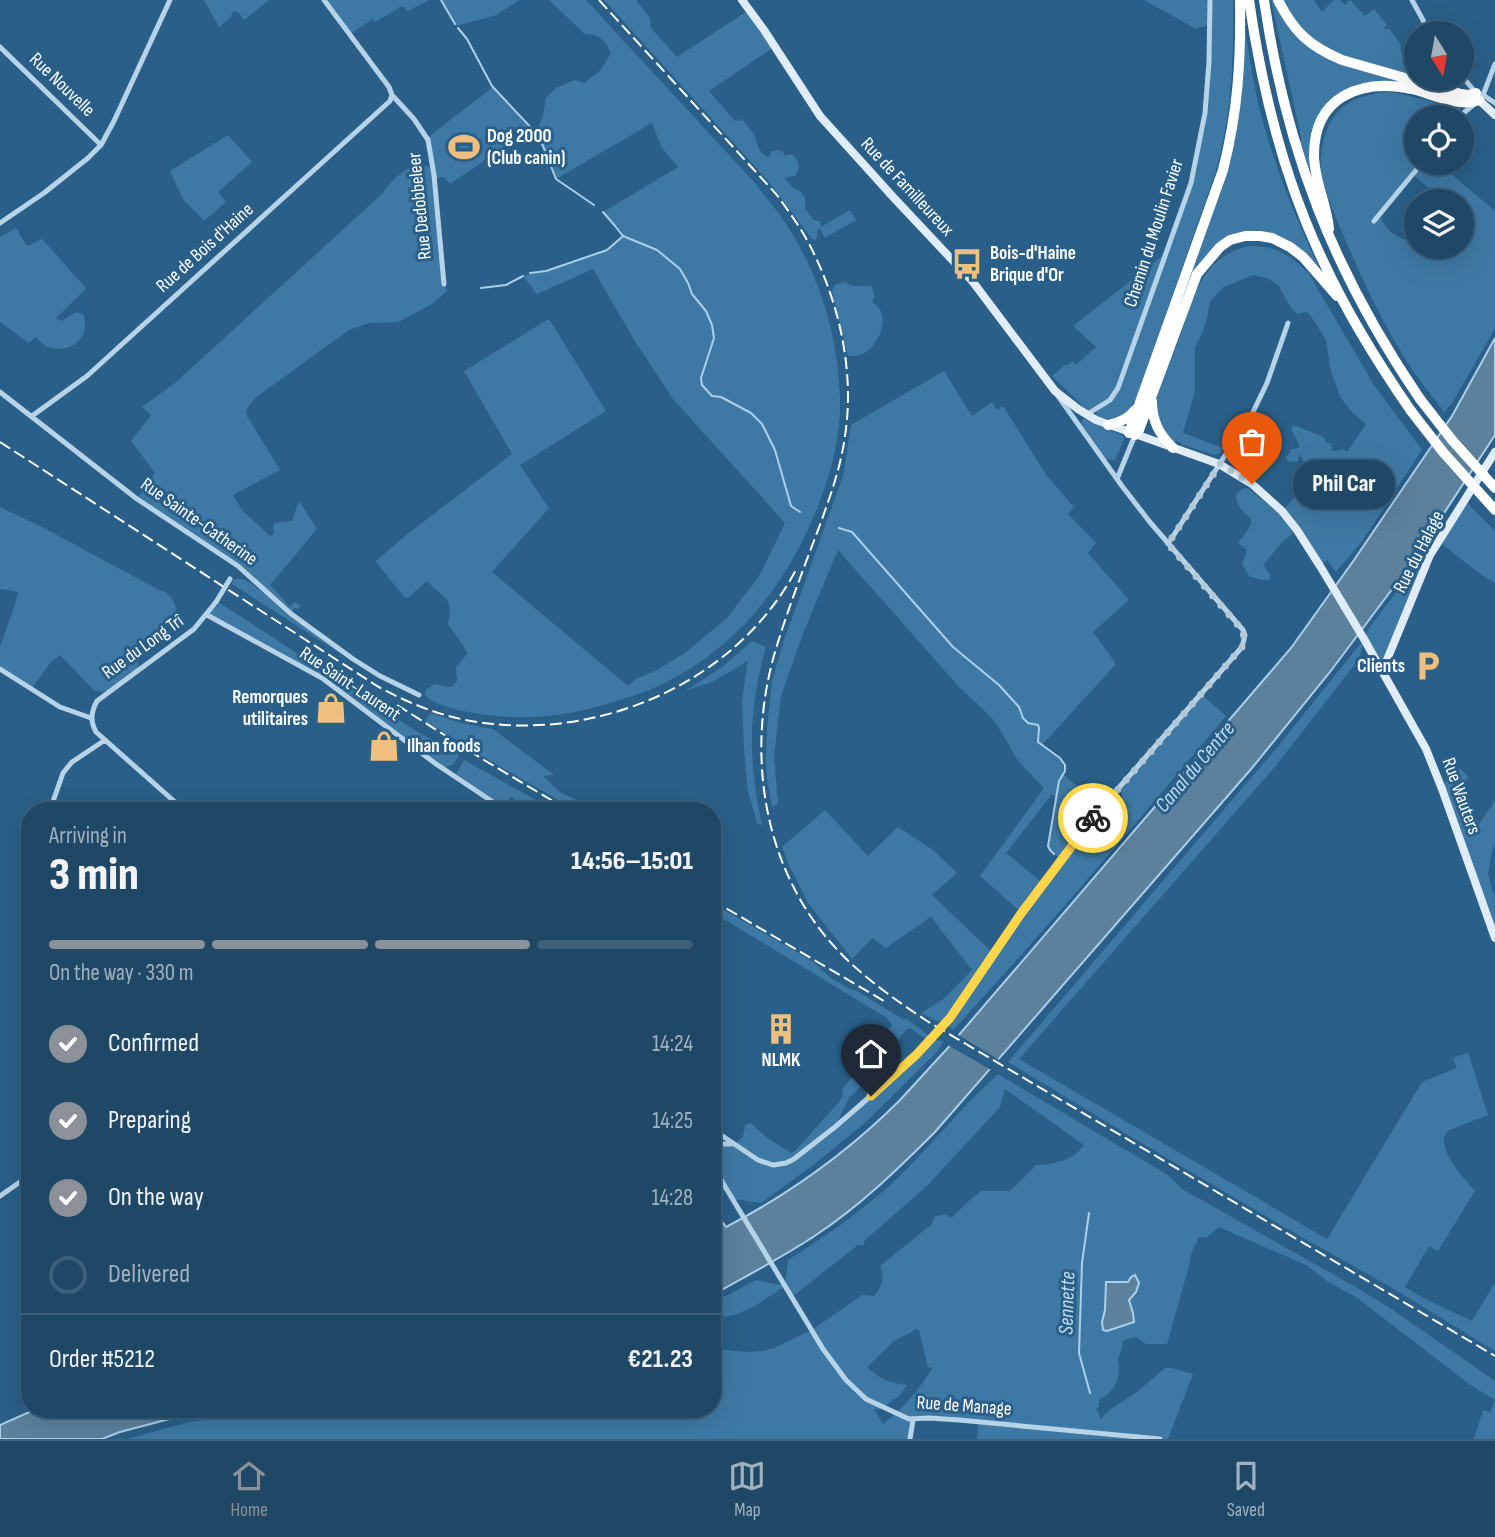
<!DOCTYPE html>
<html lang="en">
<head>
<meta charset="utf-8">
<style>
  :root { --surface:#1f4766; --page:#2c516f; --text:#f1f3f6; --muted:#a1b2bf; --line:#3c5f7a; --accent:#8c9099 }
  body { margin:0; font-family:"Sofia Sans Condensed",sans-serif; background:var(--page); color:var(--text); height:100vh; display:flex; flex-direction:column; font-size:26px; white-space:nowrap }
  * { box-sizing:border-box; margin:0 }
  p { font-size:23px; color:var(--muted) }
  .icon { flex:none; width:38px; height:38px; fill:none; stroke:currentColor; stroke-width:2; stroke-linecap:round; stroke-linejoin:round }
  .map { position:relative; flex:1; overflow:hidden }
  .sheet { position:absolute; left:21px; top:802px; width:700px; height:616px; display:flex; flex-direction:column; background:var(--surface); border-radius:28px; box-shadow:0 7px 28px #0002,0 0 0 2px var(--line) }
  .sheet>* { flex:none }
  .needle { width:46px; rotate:169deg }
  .controls { position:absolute; left:1404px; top:21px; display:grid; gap:14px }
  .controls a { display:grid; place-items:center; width:70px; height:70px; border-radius:50%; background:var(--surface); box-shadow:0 7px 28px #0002,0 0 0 2px var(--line); font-size:35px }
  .pin { position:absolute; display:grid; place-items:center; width:60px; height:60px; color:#fff; margin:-72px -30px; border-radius:50% 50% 50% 0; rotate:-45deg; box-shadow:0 0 7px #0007 }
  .pin .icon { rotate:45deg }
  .courier { position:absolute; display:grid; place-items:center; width:70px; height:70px; margin:-35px; border:5px solid #ffd54a; border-radius:50%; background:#fff; color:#222; box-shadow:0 2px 9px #0007 }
  .bubble { position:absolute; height:49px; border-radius:24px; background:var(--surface); box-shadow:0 7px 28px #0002,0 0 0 2px var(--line); font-size:23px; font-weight:800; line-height:49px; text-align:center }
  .head em { font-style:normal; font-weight:800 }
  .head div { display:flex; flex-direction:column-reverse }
  .head { display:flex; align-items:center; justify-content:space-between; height:119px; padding:0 28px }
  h1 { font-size:46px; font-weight:800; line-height:52px }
  .bar { display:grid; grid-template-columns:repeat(4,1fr); gap:10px 7px; align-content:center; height:84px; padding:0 28px }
  .bar i { height:9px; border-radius:5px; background:var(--line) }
  .bar .active { background:var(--accent) }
  .bar p { grid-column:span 4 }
  .line { display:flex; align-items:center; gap:18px; padding:0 28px; border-top:2px solid var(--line) }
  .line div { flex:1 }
  ol { padding:0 28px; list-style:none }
  li { display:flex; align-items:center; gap:21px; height:77px }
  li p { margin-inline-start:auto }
  li .icon { padding:7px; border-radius:50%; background:var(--accent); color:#fff; stroke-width:4 }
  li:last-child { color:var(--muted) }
  li i { width:38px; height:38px; border:4px solid var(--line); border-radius:50% }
  .tabs { display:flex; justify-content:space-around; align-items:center; height:98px; border-top:2px solid var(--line); background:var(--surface); font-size:19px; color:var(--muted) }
  .tabs a { display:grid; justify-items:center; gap:4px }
  .tabs .active { color:var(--accent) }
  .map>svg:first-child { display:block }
  .green { fill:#3e79a5; fill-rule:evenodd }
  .water { fill:#5c819c; stroke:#abcfe9; stroke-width:2 }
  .pier { fill:#295f88 }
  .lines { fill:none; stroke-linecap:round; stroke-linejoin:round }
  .stream { stroke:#abcfe9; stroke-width:2 }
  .canal { stroke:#5c819c; stroke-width:8 }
  .street { stroke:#b6d3e8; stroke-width:5 }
  .secondary { stroke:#e0edf8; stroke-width:8 }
  .highway { stroke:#fff; stroke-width:10 }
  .rail { stroke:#fff; stroke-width:2; stroke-dasharray:12 5; stroke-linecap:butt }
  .street-bridge { stroke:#b6d3e8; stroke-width:5 }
  .highway-bridge { stroke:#fff; stroke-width:10 }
  .done { stroke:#b4c7d5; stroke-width:7; stroke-dasharray:0 12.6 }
  .route { stroke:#ffd54a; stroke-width:9 }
  .labels { text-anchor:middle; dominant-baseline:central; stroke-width:6; stroke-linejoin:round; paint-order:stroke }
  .street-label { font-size:19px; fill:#fff; stroke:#295f88 }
  .poi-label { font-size:19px; font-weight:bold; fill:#fff; stroke:#295f88; text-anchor:start }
  .water-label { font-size:21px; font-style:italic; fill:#c2ddf0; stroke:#295f88 }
</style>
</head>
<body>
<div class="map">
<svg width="1495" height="1439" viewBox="0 0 1495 1439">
  <rect width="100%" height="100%" fill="#295f88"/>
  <path class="green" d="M204,0h65l-25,20 -5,-7 -5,-2 -5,8 -10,8z
    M324,0h105l-21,11 -6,-5 -27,16 -2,-3 -23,15z
    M441,0h79l-24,15 -40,11z
    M549,0h37l170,184c9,13 20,25 29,38 34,52 53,113 55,175 1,38 -8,74 -22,109 -31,79 -83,145 -162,181 -13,6 -27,10 -40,14 -34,11 -69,18 -105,16 -22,-1 -70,-6 -86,-22l1,-5 9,-6 12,3 6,-1 4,-6 -1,-13 12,-14 -20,-29c6,-29 -5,-25 -21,-43l-19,17h-3l-29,-36v-1l29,-25 107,-82 -48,-83 85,-52 57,92 -86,54 29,43 -57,64 136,114 8,-7 19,-8 30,-18 42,-35 32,-42 26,-53 -112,-124 -40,-61 -40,-69 -56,25 -14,-18 23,-5 61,-21 15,-13 -7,-11 -12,-14 75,-45 -16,-19 -10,-25 -96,56 -13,-33 -8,-13 -12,1 -73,50 -6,-7h-5l-5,4 10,103 3,7 -15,13 -34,18 -29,1 -20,7 -94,68 -9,12 1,6 33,54 -47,25 9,15 28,26 4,-2 -1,-9 2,-2 17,-2 7,-20 18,28 -47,56 20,22 5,-5 5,3 -1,4 -4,-1 -2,1 1,7 51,37 -4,1 -109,-70 1,-4c10,-4 19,4 27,10l3,-1 -25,-23 -101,-67 18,-26 -24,-32 20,-26 -9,-8 33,-24 208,-190c7,-11 24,-29 38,-28 4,0 8,2 12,3l-6,-30 66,-51 43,46 7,-17 3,-18 10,-10 19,-8 9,3 16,-12 11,-18c-6,-13 -12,-19 -26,-19z
    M604,0h32l14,18 1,10 26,29 72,-47 25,37 -65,44 26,30 6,-2 3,2c3,5 9,10 11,16 5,12 1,13 14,21l2,-6 7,-2 5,2 2,4 6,-2c8,7 10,11 5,21l-11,3 7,9 9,5 4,6v10l8,12 7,1 1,6 29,-17 6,10 -31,18 -5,-10 -3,3v6l-2,3 -3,-1 -43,-57z
    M1144,0h89c1,62 -1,111 -17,171l-79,226c-14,23 -16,20 -41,23l1,-12 -11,7 -8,-6 4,-4 -30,-29 14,-12 2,1 5,-4 3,4 20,-18 -23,-21 93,-73 20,-53 19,-87 4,-88 -13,4z
    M1271,0h4l24,40 19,14 93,30 -63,5 -20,12 -12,20 -1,62 -15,-39 1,-7z
    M1283,0h31l8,12 12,-12h6l5,5 5,-5 15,16 9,-7 13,16 -3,2 3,3 2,-2 12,17v7c11,6 15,12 15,24 -43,-11 -89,-17 -120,-52 -5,-6 -9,-16 -13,-24z
    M1242,9c6,35 10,71 19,106 15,56 37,109 62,161l-31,-33 -63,-5 -44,53 49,-152 8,-44 1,-48z
    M1386,92l11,1 63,15 1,3 -4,6h-41v46h22l57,48v118l-43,74 -8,9c-16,-21 -33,-42 -46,-65 -21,-35 -38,-73 -54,-110 -8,-20 -20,-45 -23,-66 -1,-10 0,-21 3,-31 8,-34 30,-44 62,-48zM1412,174l32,27h17v46h-45v-14l-8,8c-16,-7 -21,-10 -29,-26z
    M228,135l24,27 -34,30 8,10 -22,19 -21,-22 -13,-28z
    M16,228l11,18 15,-7 43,48 1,2 -30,29 5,3 15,-9 7,2c12,32 -30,47 -47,23l-7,6 -29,-21v-85z
    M1248,246c28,0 42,8 61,28l65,111 48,65 -59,90 -27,32 -9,-12 -7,6 -38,-55 36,-40 -13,-6 -5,-11 -2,7 -2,1 -8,-1 -2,-2 5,-9 7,-2 2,-2 -9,-17 3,-4 31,13 1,4 5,2 1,6 4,1 7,-2 4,3 19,-28 -14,-12 -11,-14 -10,-26 -5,-32 -17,-27 -5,-1 -6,2 -7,-6 -13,-23 -11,-7 -14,-3 -29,12 -14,14 -3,18 -5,14 -7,14v44l-12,42 40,15 -2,5 -6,2 -32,-10 -5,-4 -4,1c-15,-10 -16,-28 -17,-46 8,-22 17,-43 25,-65 14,-40 20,-72 66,-85z
    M844,282l8,4h19c3,6 5,10 1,16 3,2 7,5 8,8 8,13 -3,35 -14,42 -5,4 -12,4 -18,4l-16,-64 2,-7z
    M944,371l28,45 20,-14 5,8 6,-4 44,70 27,31 -6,7 28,29 -8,10 41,47 -36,32 23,32 -74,81c11,9 25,14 22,30l38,32 13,-1 7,-7 -1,-14 80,-91 25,22c-89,106 -179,213 -273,314l-4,-3v-9l-10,4 -18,-9 23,-14 28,-29 -41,-53 -45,31 -14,-10 -20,21 -44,-56 -20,-40 -6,-16 43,-37 43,46 30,-29 35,23 24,23 -25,22 62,59 28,-41 -42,-37 64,-88 -26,-27 -20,-35 -8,-10 -30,-28 -122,-138 -34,81 -23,65 -7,60 4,47 -6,5 -5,-30 -1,-20 1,-30 5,-47 12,-41 59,-164 8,-51zM1052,794l4,3 -8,49 2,4 12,11 -18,23 -38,-31z
    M1084,418l39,18 1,3 -9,21h-7l-3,-1 -24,-36z
    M1247,488l39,31 7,15 -10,7 -20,24 7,9v6h-9l-12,-4 -7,-12 5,-14 -9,-7c30,-35 0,-19 -2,-48l6,-6z
    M1464,500l31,31v52l-16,-10 -41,-32z
    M0,507l42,20 119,64h3c11,9 15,18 9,32l-3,-1c-16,14 -36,24 -31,48 -13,9 -30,29 -46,19l-33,-34 -10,8 -18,25 -32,-19v-23l14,-38 4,-16 -18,-3z
    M1430,555l-48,117 -18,-32 -5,19 -85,109 -255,291 308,180 95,-157 35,-14 -4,-10 15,-5 20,62 -41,16v3l-3,2c-2,20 19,41 31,55l-37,60 -9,-5 -24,41 20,12 47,22 23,-38v68l-106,-65 -98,-55 -163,-96 -120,-73 271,-317 85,-106 5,-11 49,-65z
    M220,603l196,128 43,24 -6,10 -7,2 -10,-3 -114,-86 -115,-63z
    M752,641l14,6c-18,66 -18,112 -4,178l-5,-2 -9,-32 -4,-43 -2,-48 6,-39 -36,21 -27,9 37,-24z
    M430,713l31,10 32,6 61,46 -11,1 18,17 12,5 20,12h-18l-105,-61 4,-7 -8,4 -41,-25z
    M464,760l90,50h-9l-7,-4 -3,4h-5l-19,-13 -9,11 -46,-34z
    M1460,768l8,9 -5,7 -5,2 21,38 16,-23v42l-3,8 -4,23 7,25v39l-53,-149 5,-10z
    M712,903l100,58 19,17 17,10 9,3 47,29 2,-2 22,17 1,6 9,-1 5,2 -6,10 -72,71 -53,43 -51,37 -27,-4 -22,-34v-28l10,6 12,1 9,-7 2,-12 6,-2 15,14 25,16 4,-2 44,-49 4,-7 -1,-5 50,-65 -5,-7 -175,-106zM910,1028l19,13 -93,84 14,-29 3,-1 53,-65z
    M998,1074l170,101 14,14 177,100 34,21 102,71v58h-21l9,-29 7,2 5,-12 -26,-16 -113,-87 -28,-15 -20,-16 -89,-39 -13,11 -7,-1 -8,17 -2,12 -22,78h-21c-11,-8 -11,-9 -24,-2 1,8 -2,10 -4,17 0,4 1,8 1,12 -2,14 -7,22 -20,29v7l-3,1 5,11 8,-9 28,-18 28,-24h7l21,6 -25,65h-191l2,-17 -66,-2 -3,19h-783l58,-16 81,-14h446v-60l37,3 14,-1 11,-3 38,-18 50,-35 12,1c8,-10 11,-19 6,-30l52,-42 2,-7 11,-3 6,4 19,-18 11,-9h29l26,-26c18,0 38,-5 48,-20l-79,-56 -5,18 -73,79 -63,55v4h-6l-66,52 -7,-11c-19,12 -37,28 -60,31l-5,-5 -8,3v-12l44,-23 29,6 3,-26c35,-22 69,-46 100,-73 39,-36 71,-78 110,-113zM1135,1275l4,8 -3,9 -7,8 5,22 -27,9 -5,-9 3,-12 1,-28h23zM917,1329l2,1 9,38 5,-1c-13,22 -30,42 -50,57l-9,-15h12l-2,-2 10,-8 5,-2 8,-12c-17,-2 -28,-6 -40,-18l27,-26z"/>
  <path class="water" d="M1495,338v97l-75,115 -30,42 -60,80 -78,96 -317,364c-37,37 -75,74 -119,103 -33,22 -69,41 -104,60v-80l5,-1 9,13c63,-33 123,-76 173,-126 16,-17 31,-34 47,-51l345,-402 63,-88 98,-144z
    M1135,1275l4,8 -3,9 -7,8 4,13 1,9 -27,9 -4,-1 -1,-8 3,-12 1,-28h22l3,-5z
    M36,1409h185l-40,7 -61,16 -18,7h-102v-14z"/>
  <path class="pier" d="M955,1033l46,28 -8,10 -47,-27z"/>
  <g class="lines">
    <path class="stream" d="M441,0l14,24
      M458,28l9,11 25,47 44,47 7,13 13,33 38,26
      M603,212l12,14 8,10 34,14 23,19 8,14 4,11 14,17 6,14 2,13 -13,40 1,7 10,11 9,1 30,16 11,11 13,26 16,56 9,6
      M530,273l16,-2 61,-21 15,-13
      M481,288l25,-3 17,-9
      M839,528l13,4 101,115 46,38 20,22 4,11 5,5 10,2 1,3 -1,14 22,16 5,7v6l-6,10 -11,65 2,4 4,4
      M1089,1213l-7,50 -3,90 11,40"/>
    <path class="canal" d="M712,1360l3,3 -3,6"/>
    <path class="street" d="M324,0l65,87 3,8 22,24 14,21 6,35 10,109
      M1412,0l18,33
      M0,47l101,98
      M1461,75l16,19
      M1483,95l12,8
      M1459,117l20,-17 4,-5 12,-31
      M1374,221l48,-58
      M0,223l44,-30 44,-35 13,-13 13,-24 56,-121
      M0,392l137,107 101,67 52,47 63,46 27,17 39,19
      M1086,415l24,-15 8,-12 73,-205 14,-70 4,-51 1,-62
      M32,416l55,-40 303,-275 2,-6
      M1117,479l18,-44
      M1168,544l85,-132 14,-29 21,-60
      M207,615l115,63 114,86 69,46
      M0,669l60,38 31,11
      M50,810l13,-37 9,-11 33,-22
      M184,810l-88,-78c-6,-11 -5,-20 1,-31l97,-72 22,-27
      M712,1129l46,31 15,5 13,-2 8,-4 41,-32 54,-47 28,-26 33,-36 70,-103 82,-108 140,-160 3,-12 -2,-5 -94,-109 -27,-35 -64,-90
      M712,1155l6,-11h13
      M712,1165l111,184 23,31 20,19 43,20 20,-1 30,2 201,19
      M0,1196l30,-21
      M910,1439l3,-19"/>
    <path class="secondary" d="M742,0l22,30 56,86 74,82 79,84 82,109 23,18 18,11 123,44 33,20 30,27 15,19 23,36 44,73 62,110 16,40 53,149
      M1479,100l16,15
      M1382,672l48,-117 65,-103"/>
    <path class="highway" d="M1249,0c13,91 35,180 75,263 24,52 54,100 87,148
      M1264,0c22,151 70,273 156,399
      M1278,0c16,32 31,46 64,60l119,34 7,1 8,-2
      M1329,229c-2,-25 -15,-48 -15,-74 0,-58 46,-77 98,-66 20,5 47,19 67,11
      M1152,401c0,20 7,33 21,47
      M1108,425c11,-2 20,-6 27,-15
      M1129,433l94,-263c15,-59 18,-109 17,-170
      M1135,435l4,-5 58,-156 23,-27 10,-7 15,-4h15l12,2 18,9 13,10 34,39"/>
    <path class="rail" d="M599,0l177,194c11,15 23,31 32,48 31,58 47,129 37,194 -4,30 -14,58 -24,86 -16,43 -33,86 -46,130 -28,96 -14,206 51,285 28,34 65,60 101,84l568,335
      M0,442l377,244c29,16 60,29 94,35 126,22 266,-38 326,-153
      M397,705l87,55 84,50
      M712,900l172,101"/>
    <path class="street-bridge" d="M216,602l14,-23"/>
    <path class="highway-bridge" d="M1420,399l32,41 43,48
      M1411,411l32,41 52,58"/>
  </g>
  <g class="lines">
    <path class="done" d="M1093,818l149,-171 2,-6 -1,-10 -75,-87 52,-80 32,20"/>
    <path class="route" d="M871,1096l46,-42 33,-36 70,-103 73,-97"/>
  </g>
  <defs>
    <symbol id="stadium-bare" viewBox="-9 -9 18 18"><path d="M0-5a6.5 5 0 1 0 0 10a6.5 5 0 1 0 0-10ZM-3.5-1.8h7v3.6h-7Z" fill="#efc07d" stroke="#295f88" stroke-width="2.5" paint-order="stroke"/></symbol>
    <symbol id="bus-bare" viewBox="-9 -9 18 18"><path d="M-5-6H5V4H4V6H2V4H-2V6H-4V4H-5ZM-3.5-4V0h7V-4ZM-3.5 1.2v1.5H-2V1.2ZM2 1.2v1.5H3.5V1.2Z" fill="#efc07d" stroke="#295f88" stroke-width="2.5" paint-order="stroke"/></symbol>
    <symbol id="parking-bare" viewBox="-9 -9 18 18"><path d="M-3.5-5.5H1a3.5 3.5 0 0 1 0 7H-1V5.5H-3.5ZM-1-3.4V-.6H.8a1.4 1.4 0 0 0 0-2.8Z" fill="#efc07d" stroke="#295f88" stroke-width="2.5" paint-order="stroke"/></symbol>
    <symbol id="shop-bare" viewBox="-9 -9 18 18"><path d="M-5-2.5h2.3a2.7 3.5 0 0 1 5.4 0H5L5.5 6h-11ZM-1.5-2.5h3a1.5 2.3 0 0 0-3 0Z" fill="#efc07d" stroke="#295f88" stroke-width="2.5" paint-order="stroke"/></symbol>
    <symbol id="building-bare" viewBox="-9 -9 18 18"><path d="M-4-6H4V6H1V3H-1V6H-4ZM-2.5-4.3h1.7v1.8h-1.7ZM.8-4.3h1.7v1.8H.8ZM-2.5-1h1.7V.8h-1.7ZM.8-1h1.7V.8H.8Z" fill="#efc07d" stroke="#295f88" stroke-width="2.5" paint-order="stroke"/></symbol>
  </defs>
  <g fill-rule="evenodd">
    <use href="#stadium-bare" x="442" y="125" width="44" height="44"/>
    <use href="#bus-bare" x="945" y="242" width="44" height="44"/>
    <use href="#parking-bare" x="1406" y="644" width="44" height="44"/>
    <use href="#shop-bare" x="309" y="686" width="44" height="44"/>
    <use href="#shop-bare" x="362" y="724" width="44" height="44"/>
    <use href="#building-bare" x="759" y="1007" width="44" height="44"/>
  </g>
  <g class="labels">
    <g class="street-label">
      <text transform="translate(62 85) rotate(44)">Rue Nouvelle</text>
      <text transform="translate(907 187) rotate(47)">Rue de Familleureux</text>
      <text transform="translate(420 206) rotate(-96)">Rue Dedobbeleer</text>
      <text transform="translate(1154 233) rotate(-72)">Chemin du Moulin Favier</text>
      <text transform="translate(205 248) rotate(-42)">Rue de Bois d'Haine</text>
      <text transform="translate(199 522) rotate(35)">Rue Sainte-Catherine</text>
      <text transform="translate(1419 552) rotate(-63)">Rue du Halage</text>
      <text transform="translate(143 647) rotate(-36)">Rue du Long Trî</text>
      <text transform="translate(350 684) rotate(34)">Rue Saint-Laurent</text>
      <text transform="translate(1461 796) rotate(70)">Rue Wauters</text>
      <text transform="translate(964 1406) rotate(4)">Rue de Manage</text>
    </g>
    <g class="poi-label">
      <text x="487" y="136">Dog 2000<tspan x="487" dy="22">(Club canin)</tspan></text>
      <text x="990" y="253">Bois-d'Haine<tspan x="990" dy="22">Brique d'Or</tspan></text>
      <text x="1405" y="666" text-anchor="end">Clients</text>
      <text x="308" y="697" text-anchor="end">Remorques<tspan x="308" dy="22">utilitaires</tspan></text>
      <text x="407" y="746">Ilhan foods</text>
      <text x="781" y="1060" text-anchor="middle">NLMK</text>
    </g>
    <g class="water-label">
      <text transform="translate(1195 767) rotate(-50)">Canal du Centre</text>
      <text transform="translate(1067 1303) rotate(-88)">Sennette</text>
    </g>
  </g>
</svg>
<div class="controls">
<a><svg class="needle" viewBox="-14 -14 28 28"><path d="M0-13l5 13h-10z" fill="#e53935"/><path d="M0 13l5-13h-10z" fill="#a1b2bf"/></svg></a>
<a><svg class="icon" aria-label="locate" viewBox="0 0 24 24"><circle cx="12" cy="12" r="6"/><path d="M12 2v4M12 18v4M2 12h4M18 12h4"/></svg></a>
<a><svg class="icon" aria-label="layers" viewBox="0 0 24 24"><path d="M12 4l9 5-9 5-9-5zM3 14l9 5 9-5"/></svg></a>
</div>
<div class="pin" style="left:1252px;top:484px;background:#ea580c"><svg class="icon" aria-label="bag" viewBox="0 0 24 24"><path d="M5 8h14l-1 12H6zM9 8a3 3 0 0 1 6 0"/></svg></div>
<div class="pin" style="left:871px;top:1096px;background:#1f2937"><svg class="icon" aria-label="home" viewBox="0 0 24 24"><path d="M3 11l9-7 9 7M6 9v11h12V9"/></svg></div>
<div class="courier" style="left:1093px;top:818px"><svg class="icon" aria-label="bike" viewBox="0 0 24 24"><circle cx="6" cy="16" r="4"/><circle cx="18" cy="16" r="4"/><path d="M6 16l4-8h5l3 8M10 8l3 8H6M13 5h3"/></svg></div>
<div class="bubble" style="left:1293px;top:460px;width:102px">Phil Car</div>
<section class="sheet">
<div class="head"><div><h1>3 min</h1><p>Arriving in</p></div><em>14:56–15:01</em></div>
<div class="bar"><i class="active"></i><i class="active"></i><i class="active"></i><i></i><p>On the way · 330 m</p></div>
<ol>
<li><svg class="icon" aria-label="check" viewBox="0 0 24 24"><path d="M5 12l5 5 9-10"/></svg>Confirmed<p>14:24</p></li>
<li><svg class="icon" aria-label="check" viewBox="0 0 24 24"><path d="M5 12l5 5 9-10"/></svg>Preparing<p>14:25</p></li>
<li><svg class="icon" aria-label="check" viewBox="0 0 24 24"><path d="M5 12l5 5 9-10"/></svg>On the way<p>14:28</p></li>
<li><i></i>Delivered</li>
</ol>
<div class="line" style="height:91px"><div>Order #5212</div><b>€21.23</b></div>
</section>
</div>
<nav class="tabs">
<a class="active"><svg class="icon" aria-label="home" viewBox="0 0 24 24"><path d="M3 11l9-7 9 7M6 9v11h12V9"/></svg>Home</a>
<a><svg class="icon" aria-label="map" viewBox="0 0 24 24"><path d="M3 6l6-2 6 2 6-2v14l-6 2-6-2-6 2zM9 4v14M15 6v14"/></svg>Map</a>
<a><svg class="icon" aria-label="saved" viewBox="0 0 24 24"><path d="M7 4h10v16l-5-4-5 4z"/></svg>Saved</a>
</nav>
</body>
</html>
